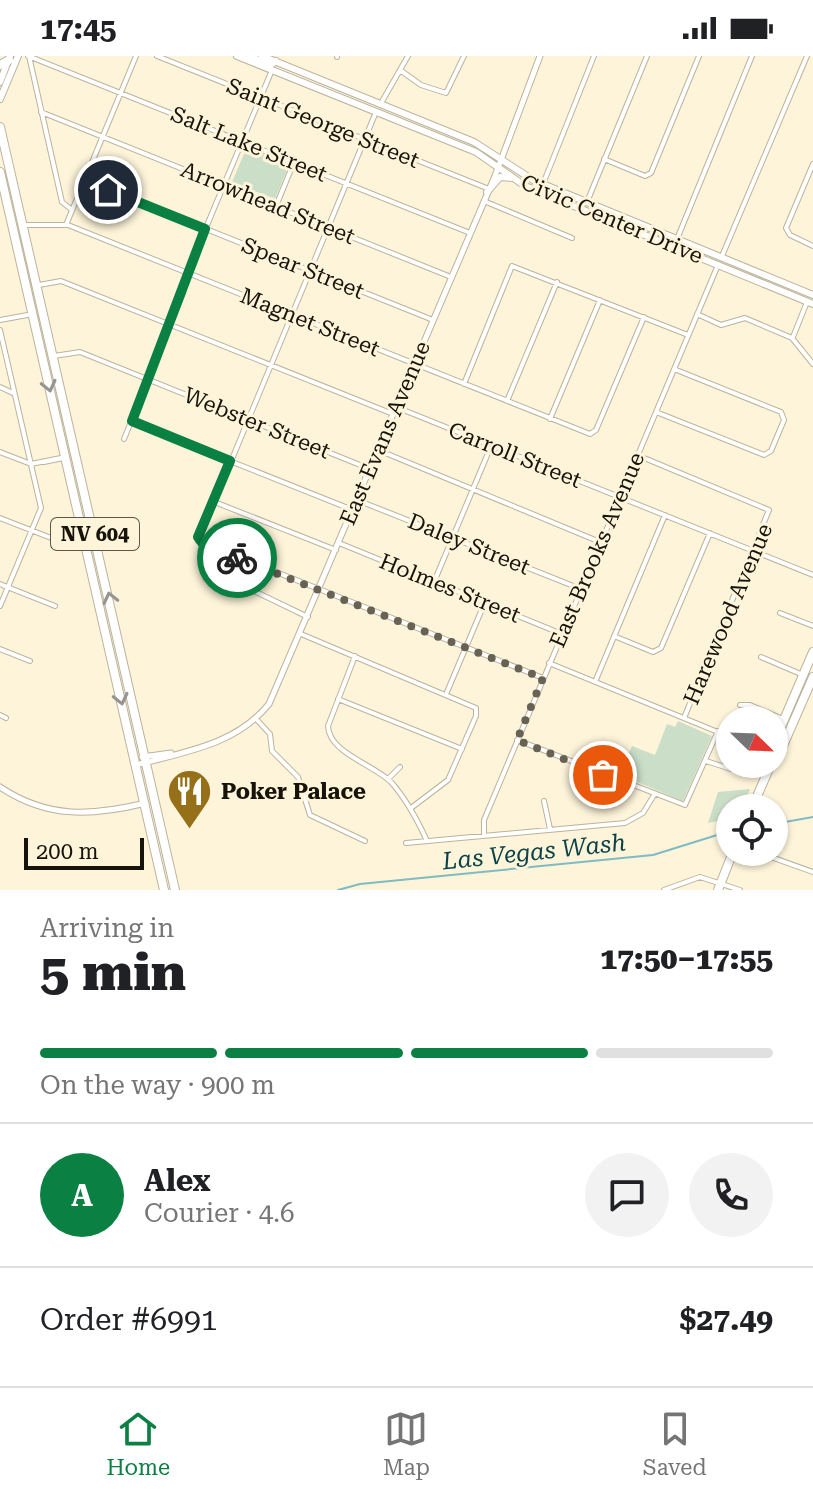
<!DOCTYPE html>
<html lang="en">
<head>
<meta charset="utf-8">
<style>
  :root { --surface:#fff; --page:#f2f2f2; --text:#202124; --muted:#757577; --line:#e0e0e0; --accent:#0b8043 }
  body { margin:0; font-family:"Roboto Serif",serif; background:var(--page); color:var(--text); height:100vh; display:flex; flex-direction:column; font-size:30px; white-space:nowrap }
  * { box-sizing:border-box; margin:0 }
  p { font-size:26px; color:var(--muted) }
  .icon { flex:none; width:44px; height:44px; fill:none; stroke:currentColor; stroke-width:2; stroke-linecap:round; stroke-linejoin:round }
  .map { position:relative; height:834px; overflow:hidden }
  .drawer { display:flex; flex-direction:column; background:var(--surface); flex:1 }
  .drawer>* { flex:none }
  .needle { width:52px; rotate:113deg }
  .fabs { position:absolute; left:716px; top:650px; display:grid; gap:16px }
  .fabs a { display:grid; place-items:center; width:72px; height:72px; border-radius:50%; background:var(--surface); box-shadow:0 2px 6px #0004; font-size:40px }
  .scale { position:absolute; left:24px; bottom:20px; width:120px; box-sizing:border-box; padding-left:8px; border:4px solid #16130a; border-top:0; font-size:22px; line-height:28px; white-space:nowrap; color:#16130a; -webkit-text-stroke:6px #fdf4da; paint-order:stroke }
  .pin { position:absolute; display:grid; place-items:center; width:68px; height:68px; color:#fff; margin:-34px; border:4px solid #fff; border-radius:50%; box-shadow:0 2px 8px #0007 }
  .courier { position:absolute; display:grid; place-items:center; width:80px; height:80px; margin:-40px; border:6px solid #0b8043; border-radius:50%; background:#fff; color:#222; box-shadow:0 2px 10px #0007 }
  .summary em { font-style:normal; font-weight:800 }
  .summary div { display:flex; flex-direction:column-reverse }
  .summary { display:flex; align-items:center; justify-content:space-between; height:136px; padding:0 40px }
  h1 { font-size:52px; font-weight:800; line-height:60px }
  .bar { display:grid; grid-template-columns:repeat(4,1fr); gap:12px 8px; align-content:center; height:96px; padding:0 40px }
  .bar i { height:10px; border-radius:6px; background:var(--line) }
  .bar .on { background:var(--accent) }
  .bar p { grid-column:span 4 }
  .line { display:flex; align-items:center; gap:20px; padding:0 40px; border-top:2px solid var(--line) }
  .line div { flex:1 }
  .round { display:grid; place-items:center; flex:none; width:84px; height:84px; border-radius:42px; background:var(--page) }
  .status { display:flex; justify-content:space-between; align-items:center; height:56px; padding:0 40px; background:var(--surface); direction:ltr }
  .status svg { height:22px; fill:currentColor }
  .dock { display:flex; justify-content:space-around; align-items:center; height:112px; border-top:2px solid var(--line); background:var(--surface); font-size:22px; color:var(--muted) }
  .dock a { display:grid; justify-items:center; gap:4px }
  .dock .on { color:var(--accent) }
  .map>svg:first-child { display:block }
  .green { fill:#cbdfc8 }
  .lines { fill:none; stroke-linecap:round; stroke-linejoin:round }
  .stream { stroke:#80bac3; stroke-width:2 }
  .minor-casing { stroke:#bbb39b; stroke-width:6 }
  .tertiary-casing { stroke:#bbb39b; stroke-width:7 }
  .secondary-casing { stroke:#bbb39b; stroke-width:8 }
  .primary-casing { stroke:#bbb39b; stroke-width:10 }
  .minor { stroke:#fff; stroke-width:4 }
  .tertiary { stroke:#fff; stroke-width:5 }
  .secondary { stroke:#fff; stroke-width:6 }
  .primary { stroke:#fff; stroke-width:8 }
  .oneway { stroke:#969591 }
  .done { stroke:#676253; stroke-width:8; stroke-dasharray:0 14.4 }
  .route { stroke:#0b8043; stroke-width:10 }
  .labels { text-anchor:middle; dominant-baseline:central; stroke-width:6; stroke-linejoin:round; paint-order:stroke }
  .shield { fill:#fdf4da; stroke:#5b5648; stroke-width:2 }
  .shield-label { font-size:20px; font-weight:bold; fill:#16130a }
  .street-label { font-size:22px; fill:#16130a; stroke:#fdf4da }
  .poi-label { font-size:22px; font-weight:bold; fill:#16130a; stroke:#fdf4da; text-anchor:start }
  .water-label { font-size:24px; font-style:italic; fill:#0c4249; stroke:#fdf4da }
</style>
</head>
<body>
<div class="status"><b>17:45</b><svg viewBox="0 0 49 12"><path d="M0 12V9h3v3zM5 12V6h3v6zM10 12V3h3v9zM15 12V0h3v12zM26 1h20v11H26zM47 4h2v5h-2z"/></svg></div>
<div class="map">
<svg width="813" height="834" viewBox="0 0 813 834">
  <rect width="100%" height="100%" fill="#fdf4da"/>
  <path class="green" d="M247,91l42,18 -14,34 -43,-17z
    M678,665l34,15 -29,65 -63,-26 12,-29 23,9 12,-31 8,3z
    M750,733l-8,19h-12v11l-22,4 10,-31z"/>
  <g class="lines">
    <path class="stream" d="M774,768l39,-7
      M338,834l22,-6 293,-29 77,-24"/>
    <defs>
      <path id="minor" d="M28,0l442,177
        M29,0l33,146 10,8
        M157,0l332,133
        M337,1v-1
        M400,14l21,15 25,8 18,-37
        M380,49l28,-49
        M41,56l410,165
        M376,56l-178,429 345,137
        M604,103l41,17 6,-3 48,-117
        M813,108l-27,64 4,7 23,11
        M84,124l349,140
        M543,128l51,-128
        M484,145l88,37
        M587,146l60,-146
        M276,150l18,-44
        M24,169h44l522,209 6,-4 48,-113
        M66,169l70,-169
        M677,183l75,-183
        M722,200l85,-200
        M39,229l22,-4 332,133
        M697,258l24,11 24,-7 47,20 21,26
        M0,264l33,-6
        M0,274l41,178 -41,98
        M793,281l14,-35
        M54,300l26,-4 290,117
        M464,328l48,-118 176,69
        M0,331l13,6
        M507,345l50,-119
        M396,351l417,168
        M656,356l108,43 7,-4 13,-31 -3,-8 -107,-43
        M550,363l50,-119
        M132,366l221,88
        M124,383l59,-146 4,-20 85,-203
        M378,394l222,92
        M0,396l31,12 30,-6
        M637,399l132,55 -85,208
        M44,406l19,-4
        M357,444l224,89
        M212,445l124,49
        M0,462l64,25 20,-1
        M339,487l223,91
        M434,526l57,-136
        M0,528l55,22
        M252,534l56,27
        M780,557l33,13
        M301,578l175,74v8l-28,64 -37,28
        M614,580l39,16 8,-4 49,-115
        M0,593l30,12
        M355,600l-27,70c1,27 45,38 63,56 16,18 26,37 36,59
        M761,601l42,18
        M549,607l181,74
        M595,626l70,-167
        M447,636l38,-90
        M338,643l124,50
        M740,649h10l33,14
        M0,659l6,3
        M257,664l13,14 2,17 26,26 12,38 55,26
        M517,684l168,65 33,-74
        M706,705l25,8
        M388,723l12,-12
        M544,745l6,28
        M484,780v-16l234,-555
        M406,787l219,-20 18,-10 11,-18
        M757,796l56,20
        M664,834l36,-13 40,13"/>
      <path id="tertiary" d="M142,701l29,-4
        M136,709c48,-13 100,-20 133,-61l226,-528 45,-120
        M0,731c48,32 92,29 146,16"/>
      <path id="secondary" d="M237,0l239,96 49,34 288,118
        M249,0l22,9 5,-4
        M262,0l212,86 59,38 280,115
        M0,26l10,-26
        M0,43l18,-43
        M487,136l13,-15 12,1"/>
      <path id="primary" d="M0,9l9,-5
        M0,71l175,763
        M0,116l164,718
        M774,687l39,-91
        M774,701l8,-9 31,-71
        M752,752l19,-44
        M718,834l15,-38"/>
    </defs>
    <use href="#minor" class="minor-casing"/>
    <use href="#tertiary" class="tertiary-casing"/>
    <use href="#secondary" class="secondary-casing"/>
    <use href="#primary" class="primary-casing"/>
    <use href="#minor" class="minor"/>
    <use href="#tertiary" class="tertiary"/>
    <use href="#secondary" class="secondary"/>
    <use href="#primary" class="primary"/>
  </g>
  <defs><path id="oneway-chevron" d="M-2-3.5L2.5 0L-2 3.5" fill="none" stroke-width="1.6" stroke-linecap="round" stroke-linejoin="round" transform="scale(2)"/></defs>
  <g class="oneway">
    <use href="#oneway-chevron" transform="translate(49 330) rotate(77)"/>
    <use href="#oneway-chevron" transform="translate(110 542) rotate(-103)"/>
    <use href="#oneway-chevron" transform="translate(121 643) rotate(77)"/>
  </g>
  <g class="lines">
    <path class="done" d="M237,502l306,120 -26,62 86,35"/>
    <path class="route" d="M108,134l97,39 -73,192 98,40 -32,76 6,8 33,13"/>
  </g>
  <defs>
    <symbol id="restaurant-pin" viewBox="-11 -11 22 30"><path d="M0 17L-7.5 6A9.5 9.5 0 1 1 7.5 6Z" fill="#957019" stroke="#fdf4da"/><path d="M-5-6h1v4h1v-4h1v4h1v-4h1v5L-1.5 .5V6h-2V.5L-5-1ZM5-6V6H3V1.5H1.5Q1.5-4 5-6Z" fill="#fff"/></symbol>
  </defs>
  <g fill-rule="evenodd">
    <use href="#restaurant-pin" x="164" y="710" width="51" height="69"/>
  </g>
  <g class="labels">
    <rect class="shield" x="51" y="462" width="88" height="32" rx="6"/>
    <g class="shield-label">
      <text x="95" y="478">NV 604</text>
    </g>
    <g class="street-label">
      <text transform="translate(323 67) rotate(22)">Saint George Street</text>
      <text transform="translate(249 88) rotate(22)">Salt Lake Street</text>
      <text transform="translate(268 147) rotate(22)">Arrowhead Street</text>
      <text transform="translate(612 163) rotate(23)">Civic Center Drive</text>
      <text transform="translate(303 212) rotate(22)">Spear Street</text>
      <text transform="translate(310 266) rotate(22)">Magnet Street</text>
      <text transform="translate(257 367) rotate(22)">Webster Street</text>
      <text transform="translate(385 377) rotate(-67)">East Evans Avenue</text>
      <text transform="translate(515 399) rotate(22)">Carroll Street</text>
      <text transform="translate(469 488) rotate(22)">Daley Street</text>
      <text transform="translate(597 494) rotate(-67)">East Brooks Avenue</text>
      <text transform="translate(450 532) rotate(22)">Holmes Street</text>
      <text transform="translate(728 558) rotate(-67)">Harewood Avenue</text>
    </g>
    <g class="poi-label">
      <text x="221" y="735">Poker Palace</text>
    </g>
    <g class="water-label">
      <text transform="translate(534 796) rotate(-6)">Las Vegas Wash</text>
    </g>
  </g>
</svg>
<div class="fabs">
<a><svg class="needle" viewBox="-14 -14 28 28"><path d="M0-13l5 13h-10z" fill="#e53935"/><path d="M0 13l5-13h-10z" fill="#757577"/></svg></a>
<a><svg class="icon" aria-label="locate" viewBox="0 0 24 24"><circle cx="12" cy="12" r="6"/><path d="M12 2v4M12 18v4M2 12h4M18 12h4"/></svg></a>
</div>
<div class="scale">200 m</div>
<div class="pin" style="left:603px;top:719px;background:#ea580c"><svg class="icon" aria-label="bag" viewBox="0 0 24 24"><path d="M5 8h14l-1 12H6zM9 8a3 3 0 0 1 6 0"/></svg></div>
<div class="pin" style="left:108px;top:134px;background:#1f2937"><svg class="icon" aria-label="home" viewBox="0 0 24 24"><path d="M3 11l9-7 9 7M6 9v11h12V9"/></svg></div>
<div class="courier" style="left:237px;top:502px"><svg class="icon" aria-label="bike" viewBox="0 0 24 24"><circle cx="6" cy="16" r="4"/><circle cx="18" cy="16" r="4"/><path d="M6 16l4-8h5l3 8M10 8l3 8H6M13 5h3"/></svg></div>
</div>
<section class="drawer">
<div class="summary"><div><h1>5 min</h1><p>Arriving in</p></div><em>17:50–17:55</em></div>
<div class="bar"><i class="on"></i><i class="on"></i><i class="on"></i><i></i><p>On the way · 900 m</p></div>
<div class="line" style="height:144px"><b class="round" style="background:var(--accent);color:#fff">A</b><div><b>Alex</b><p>Courier · 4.6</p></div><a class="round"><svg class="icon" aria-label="chat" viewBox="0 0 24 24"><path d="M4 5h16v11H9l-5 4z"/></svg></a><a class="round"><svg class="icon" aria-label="phone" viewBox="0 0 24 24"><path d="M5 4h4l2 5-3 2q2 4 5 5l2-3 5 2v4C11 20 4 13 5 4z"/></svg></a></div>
<div class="line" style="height:104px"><div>Order #6991</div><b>$27.49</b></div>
</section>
<nav class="dock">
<a class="on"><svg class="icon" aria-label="home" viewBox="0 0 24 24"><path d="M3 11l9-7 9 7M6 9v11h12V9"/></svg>Home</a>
<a><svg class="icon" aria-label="map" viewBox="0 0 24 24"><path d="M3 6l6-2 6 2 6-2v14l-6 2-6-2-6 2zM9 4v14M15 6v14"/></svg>Map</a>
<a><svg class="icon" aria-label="saved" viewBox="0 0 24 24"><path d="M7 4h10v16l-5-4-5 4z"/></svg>Saved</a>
</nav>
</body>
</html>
